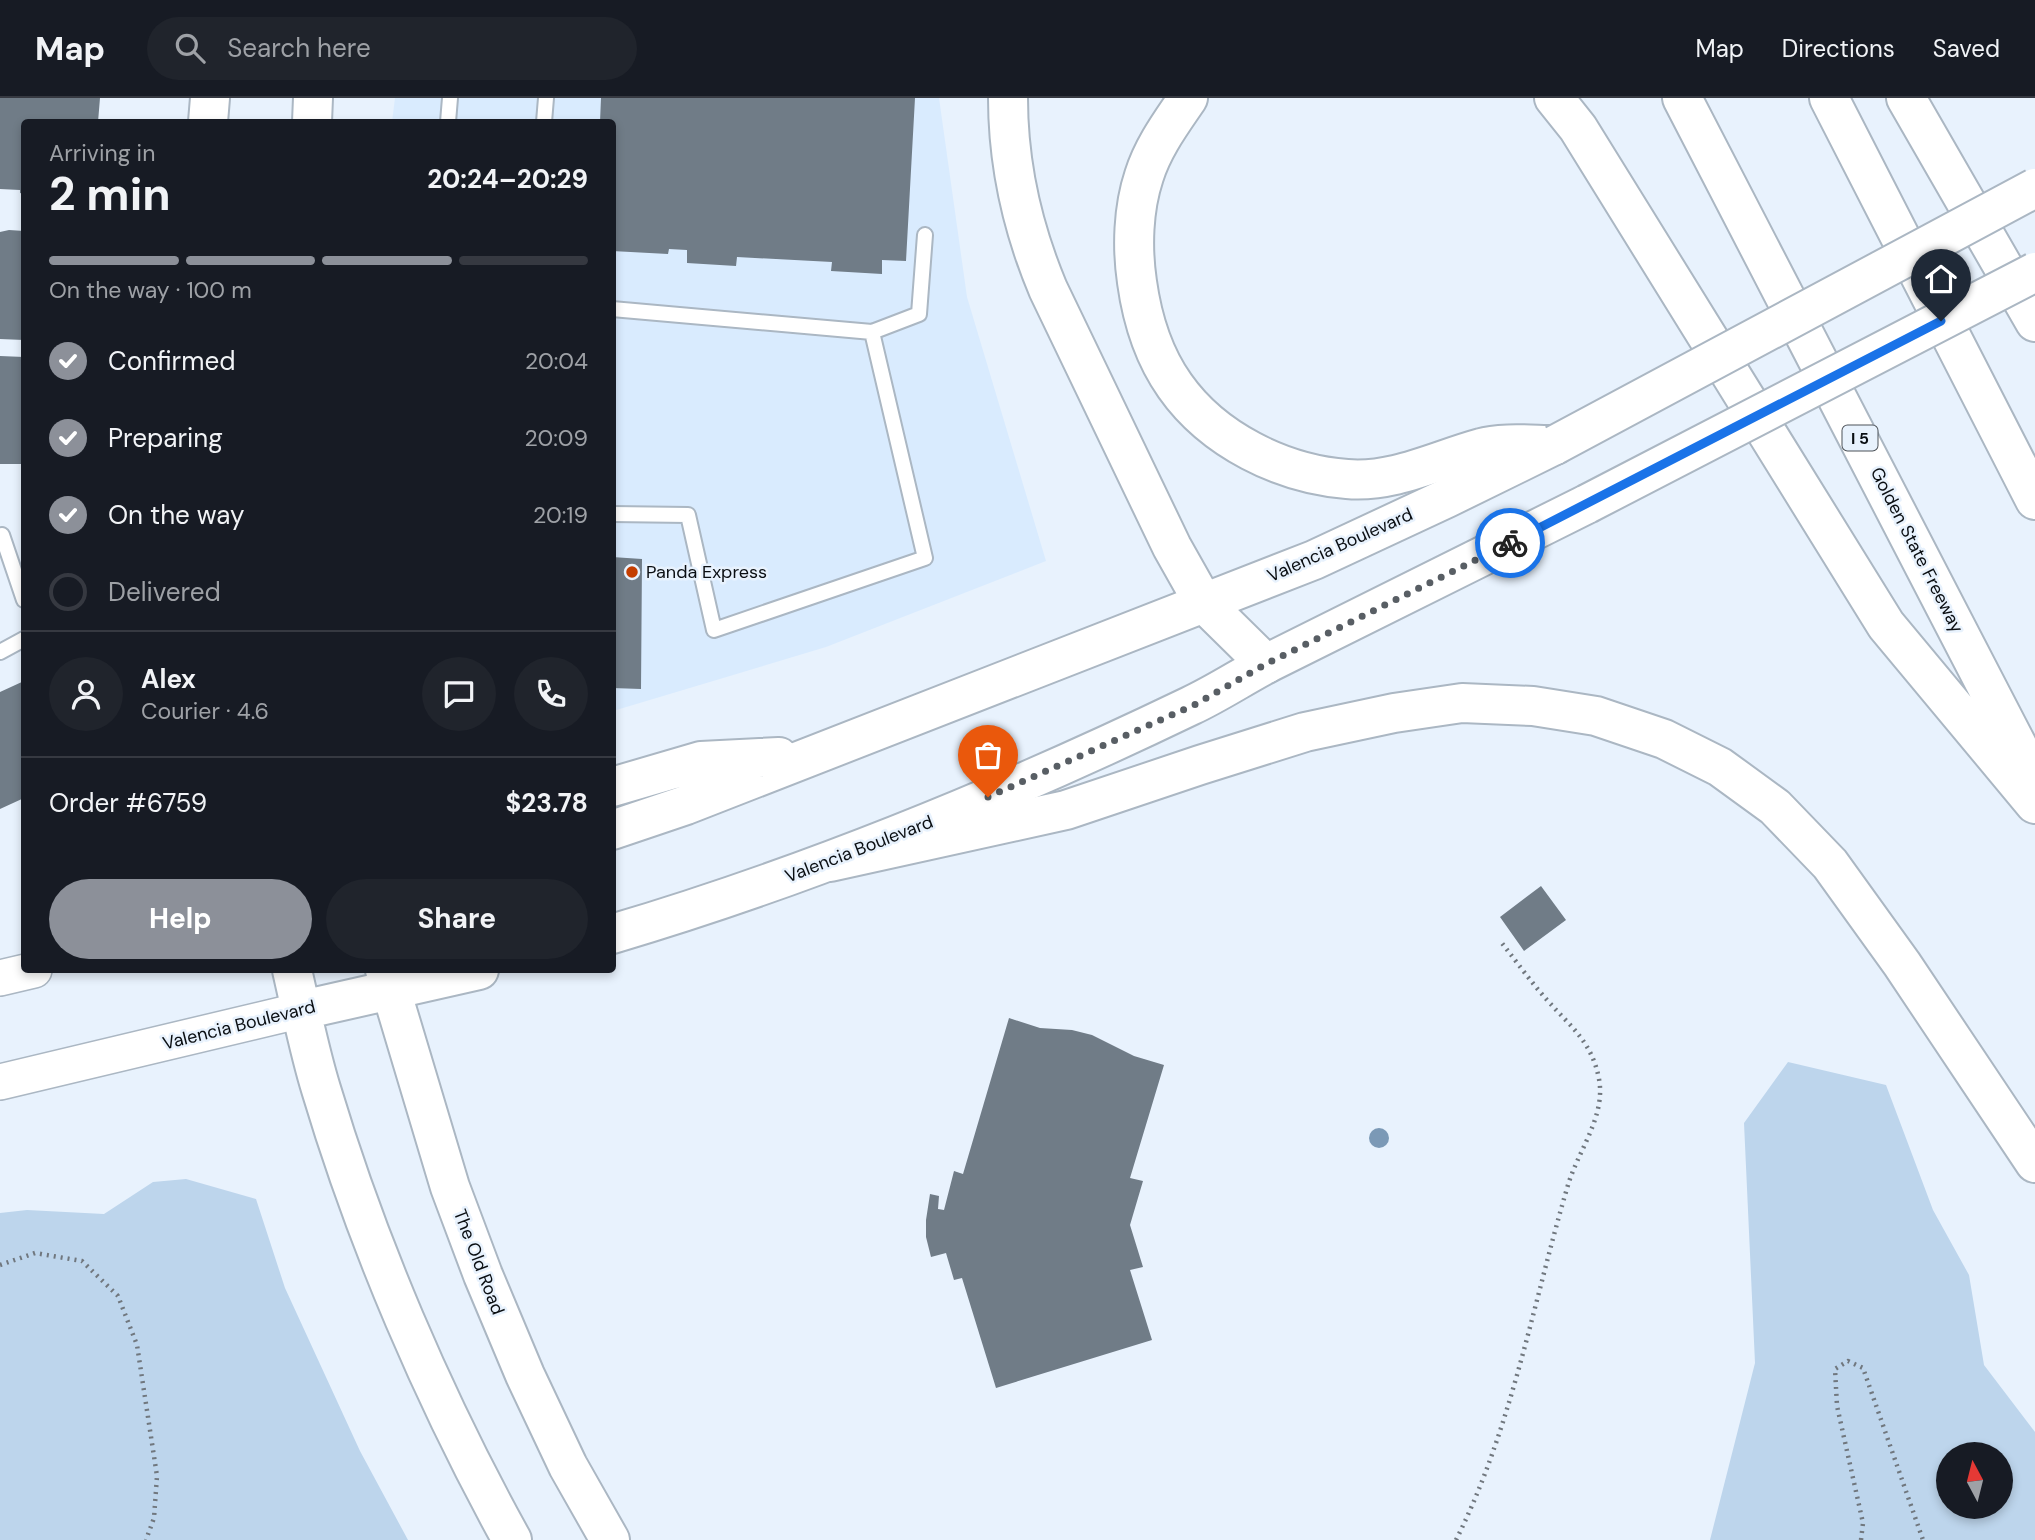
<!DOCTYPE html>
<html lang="en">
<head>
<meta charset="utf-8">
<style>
  :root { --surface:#171b24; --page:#20242c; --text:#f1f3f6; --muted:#9ea1a6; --line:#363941; --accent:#8c9099 }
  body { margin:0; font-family:"DM Sans",sans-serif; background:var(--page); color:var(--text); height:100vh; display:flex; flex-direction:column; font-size:26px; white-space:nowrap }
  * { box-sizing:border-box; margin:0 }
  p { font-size:23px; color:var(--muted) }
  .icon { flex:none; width:38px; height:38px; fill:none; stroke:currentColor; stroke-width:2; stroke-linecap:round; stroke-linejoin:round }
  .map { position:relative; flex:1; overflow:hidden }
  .side { position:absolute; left:21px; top:21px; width:595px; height:854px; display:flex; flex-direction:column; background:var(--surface); border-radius:7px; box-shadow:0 4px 10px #0003 }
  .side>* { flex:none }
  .needle { width:46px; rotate:353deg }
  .tools { position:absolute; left:1936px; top:1344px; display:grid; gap:14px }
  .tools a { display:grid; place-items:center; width:77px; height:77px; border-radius:50%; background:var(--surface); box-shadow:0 4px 10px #0003; font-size:35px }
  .pin { position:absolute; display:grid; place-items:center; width:60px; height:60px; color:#fff; margin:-72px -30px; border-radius:50% 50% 50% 0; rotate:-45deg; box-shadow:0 0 7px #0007 }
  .pin .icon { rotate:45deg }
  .courier { position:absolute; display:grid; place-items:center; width:70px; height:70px; margin:-35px; border:5px solid #1a73e8; border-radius:50%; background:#fff; color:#222; box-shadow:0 2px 9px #0007 }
  .summary em { font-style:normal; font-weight:700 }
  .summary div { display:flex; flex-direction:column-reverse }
  .summary { display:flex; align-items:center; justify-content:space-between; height:119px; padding:0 28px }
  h1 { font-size:46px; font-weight:700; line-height:52px }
  .bar { display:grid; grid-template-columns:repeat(4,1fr); gap:10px 7px; align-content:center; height:84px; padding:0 28px }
  .bar i { height:9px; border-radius:5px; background:var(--line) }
  .bar .active { background:var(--accent) }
  .bar p { grid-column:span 4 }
  .line { display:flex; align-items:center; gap:18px; padding:0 28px; border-top:2px solid var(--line) }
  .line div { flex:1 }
  .round { display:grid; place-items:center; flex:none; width:74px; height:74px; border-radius:37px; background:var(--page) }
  ol { padding:0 28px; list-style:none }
  li { display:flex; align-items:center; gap:21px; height:77px }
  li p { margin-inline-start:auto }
  li .icon { padding:7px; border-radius:50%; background:var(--accent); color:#fff; stroke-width:4 }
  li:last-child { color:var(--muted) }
  li i { width:38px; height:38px; border:4px solid var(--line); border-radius:50% }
  .cta { display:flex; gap:14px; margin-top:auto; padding:14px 28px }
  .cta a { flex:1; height:80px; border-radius:42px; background:var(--accent); color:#fff; font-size:28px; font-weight:700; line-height:80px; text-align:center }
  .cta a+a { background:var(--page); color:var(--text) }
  header { display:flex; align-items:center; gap:42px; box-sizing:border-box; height:98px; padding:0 35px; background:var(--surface); border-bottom:2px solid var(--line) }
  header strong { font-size:33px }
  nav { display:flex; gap:38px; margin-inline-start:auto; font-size:24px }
  .search { width:490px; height:63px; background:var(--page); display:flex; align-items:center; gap:18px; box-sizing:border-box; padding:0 24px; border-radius:38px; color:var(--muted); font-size:26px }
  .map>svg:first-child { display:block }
  .built { fill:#d9ebfe }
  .grass { fill:#bdd5ec; fill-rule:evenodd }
  .building { fill:#707c87 }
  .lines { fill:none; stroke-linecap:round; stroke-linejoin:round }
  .service-casing { stroke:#abb7c3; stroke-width:18 }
  .tertiary-casing { stroke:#abb7c3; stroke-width:38 }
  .primary-casing { stroke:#abb7c3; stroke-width:42 }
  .motorway-casing { stroke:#abb7c3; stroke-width:42 }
  .path { stroke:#70777e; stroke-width:4.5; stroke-dasharray:2 5; stroke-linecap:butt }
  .service { stroke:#fff; stroke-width:14 }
  .tertiary { stroke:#fff; stroke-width:35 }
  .primary { stroke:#fff; stroke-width:38 }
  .motorway { stroke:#fff; stroke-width:38 }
  .primary-bridge-casing { stroke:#abb7c3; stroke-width:42; stroke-linecap:butt }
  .primary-bridge { stroke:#fff; stroke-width:38 }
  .tree { fill:#7b99b6 }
  .done { stroke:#585e64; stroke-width:7; stroke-dasharray:0 12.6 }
  .route { stroke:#1a73e8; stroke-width:9 }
  .poi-dot { fill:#c43e00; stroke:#e8f2fd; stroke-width:2.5 }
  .labels { text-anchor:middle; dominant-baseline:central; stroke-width:5; stroke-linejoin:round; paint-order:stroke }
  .shield { fill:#e8f2fd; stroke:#4d5258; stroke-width:2 }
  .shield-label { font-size:16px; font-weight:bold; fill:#0a0e12 }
  .street-label { font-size:18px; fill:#0a0e12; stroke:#e8f2fd }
  .poi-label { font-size:18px; fill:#0a0e12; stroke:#e8f2fd; text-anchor:start }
</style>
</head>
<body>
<header>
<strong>Map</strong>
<div class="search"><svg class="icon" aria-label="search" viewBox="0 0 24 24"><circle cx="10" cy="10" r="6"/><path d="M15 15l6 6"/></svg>Search here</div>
<nav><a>Map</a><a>Directions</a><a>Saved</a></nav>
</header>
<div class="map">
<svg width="2035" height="1442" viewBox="0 0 2035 1442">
  <rect width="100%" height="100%" fill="#e8f2fd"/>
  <path class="built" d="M395,0h544l28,199 79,264 -220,86 -213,64 -1,-589h-220z"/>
  <path class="grass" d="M1788,964l98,23 47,125 36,65 15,90 51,67v108h-325l45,-177 -11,-240zM1948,1356h52v53h-52z
    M186,1081l70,20 29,89 75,163 48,89h-408v-327l27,-3 77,4 49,-32z"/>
  <path class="building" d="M0,0h100l-2,24h-74v72l-4,-1v-3l-20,-1z
    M601,0h314l-9,163 -24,-1v14l-51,-3 1,-9 -95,-5 -1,9 -49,-3v-13l-18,-1 -1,5 -56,-3v-129h-12z
    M9,132l15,1v109l-24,-1v-107z
    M0,258l24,1v107h-24z
    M612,459l30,2 -1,130 -29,-1z
    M24,583v117l-24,11v-117z
    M1541,788l25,34 -42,31 -24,-34z
    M1009,920l31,10 32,2 20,5 42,21 30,9 -34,113 13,3 -13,44 13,42 -13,3 22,70 -156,48 -34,-110 -8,2 -8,-27 -15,4 -5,-20v-17l4,-26 9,2 -1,13 6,1 10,-39 9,3z"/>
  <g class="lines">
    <defs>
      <path id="service" d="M448,24l2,-24
        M544,24l2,-24
        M612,211l260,23 53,226 -211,72 -26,-115 -76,-1
        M872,234l47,-18 6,-79
        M2,437l22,65
        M0,554l24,-13"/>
      <path id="tertiary" d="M0,880l34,-8
        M0,984l302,-72"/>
      <path id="primary" d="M208,24l2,-24
        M312,24l1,-24
        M612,689l89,-26 78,-4
        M612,732l74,-25 628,-245 133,-62 108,-53
        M612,836c199,-59 391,-138 578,-228 28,-13 53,-30 80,-44 105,-53 211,-105 317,-158
        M292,872c9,39 17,80 29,119 46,154 113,310 191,451
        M385,872l65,217 33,88 42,100 43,91 42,74
        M302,912l177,-40"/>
      <path id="motorway" d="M1008,0c0,67 14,129 40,191l124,258 31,55 63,62
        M1188,0c-17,25 -35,49 -44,78 -11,33 -12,72 -7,106 5,36 16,73 38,104 38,54 107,88 172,93 47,4 90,-19 134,-31 20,-6 52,-3 74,-3
        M1554,0l24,30 308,497 149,179
        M1682,0l353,682
        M1829,0l206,402
        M1906,0l129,224
        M830,764l236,-52 134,-45 105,-33 89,-19 68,-10 71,3 63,10 68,23 56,28 55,40 55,57 72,100 133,199"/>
    </defs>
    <use href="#service" class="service-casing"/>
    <use href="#tertiary" class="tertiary-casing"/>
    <use href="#primary" class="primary-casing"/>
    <use href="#motorway" class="motorway-casing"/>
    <path class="path" d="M0,1167l35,-12 47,8 36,35 19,49 20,131 -3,42 -8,22
      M1456,1442c56,-112 77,-237 112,-355 10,-34 38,-69 31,-106 -7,-37 -28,-52 -52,-79 -16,-18 -31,-39 -46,-58
      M1861,1442l2,-17 -26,-117 -2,-37 13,-8 15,7 60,172"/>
    <use href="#service" class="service"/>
    <use href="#tertiary" class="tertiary"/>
    <use href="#primary" class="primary"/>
    <use href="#motorway" class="motorway"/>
    <defs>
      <path id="primary-bridge" d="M1555,347l480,-257
        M1587,406l448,-232"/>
    </defs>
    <use href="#primary-bridge" class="primary-bridge-casing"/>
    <use href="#primary-bridge" class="primary-bridge"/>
  </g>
  <circle class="tree" cx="1379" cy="1040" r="10"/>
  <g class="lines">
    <path class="done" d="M988,699l206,-92 72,-41 244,-121"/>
    <path class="route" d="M1510,445l431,-222"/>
  </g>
  <circle class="poi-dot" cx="632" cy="474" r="7"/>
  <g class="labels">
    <rect class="shield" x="1842.5" y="327.5" width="35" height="25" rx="5"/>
    <g class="shield-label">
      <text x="1860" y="340">I 5</text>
    </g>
    <g class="street-label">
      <text transform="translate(1340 447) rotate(-24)">Valencia Boulevard</text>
      <text transform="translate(1917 452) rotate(63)">Golden State Freeway</text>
      <text transform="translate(859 751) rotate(-21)">Valencia Boulevard</text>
      <text transform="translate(239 927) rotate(-14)">Valencia Boulevard</text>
      <text transform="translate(479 1164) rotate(69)">The Old Road</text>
    </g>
    <g class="poi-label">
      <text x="646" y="474">Panda Express</text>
    </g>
  </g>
</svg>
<div class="tools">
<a><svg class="needle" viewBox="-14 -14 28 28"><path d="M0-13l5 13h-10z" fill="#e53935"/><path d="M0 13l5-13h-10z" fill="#9ea1a6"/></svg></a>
</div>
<div class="pin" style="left:988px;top:699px;background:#ea580c"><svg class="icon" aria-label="bag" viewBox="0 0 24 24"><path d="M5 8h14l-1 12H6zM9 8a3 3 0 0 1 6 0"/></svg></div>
<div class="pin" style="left:1941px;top:223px;background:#1f2937"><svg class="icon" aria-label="home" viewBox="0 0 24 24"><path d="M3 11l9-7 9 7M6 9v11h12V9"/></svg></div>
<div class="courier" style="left:1510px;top:445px"><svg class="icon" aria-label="bike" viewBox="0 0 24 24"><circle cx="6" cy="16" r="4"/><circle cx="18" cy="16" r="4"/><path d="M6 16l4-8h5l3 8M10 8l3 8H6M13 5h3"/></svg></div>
<section class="side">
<div class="summary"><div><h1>2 min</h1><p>Arriving in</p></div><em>20:24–20:29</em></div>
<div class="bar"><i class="active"></i><i class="active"></i><i class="active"></i><i></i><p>On the way · 100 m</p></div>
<ol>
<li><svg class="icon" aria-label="check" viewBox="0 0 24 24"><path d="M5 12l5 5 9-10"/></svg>Confirmed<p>20:04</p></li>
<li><svg class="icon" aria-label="check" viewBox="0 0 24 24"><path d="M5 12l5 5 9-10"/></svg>Preparing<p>20:09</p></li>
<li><svg class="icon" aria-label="check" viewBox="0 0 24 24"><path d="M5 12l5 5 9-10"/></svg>On the way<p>20:19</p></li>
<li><i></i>Delivered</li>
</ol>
<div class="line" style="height:126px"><a class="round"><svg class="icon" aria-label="person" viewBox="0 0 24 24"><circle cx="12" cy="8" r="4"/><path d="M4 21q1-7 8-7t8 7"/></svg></a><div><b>Alex</b><p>Courier · 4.6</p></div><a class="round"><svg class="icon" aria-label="chat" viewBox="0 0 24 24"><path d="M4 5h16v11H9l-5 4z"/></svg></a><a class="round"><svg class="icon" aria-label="phone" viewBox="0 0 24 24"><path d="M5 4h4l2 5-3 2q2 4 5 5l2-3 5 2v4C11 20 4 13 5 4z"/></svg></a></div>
<div class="line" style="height:91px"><div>Order #6759</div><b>$23.78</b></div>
<div class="cta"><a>Help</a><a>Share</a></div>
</section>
</div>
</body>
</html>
